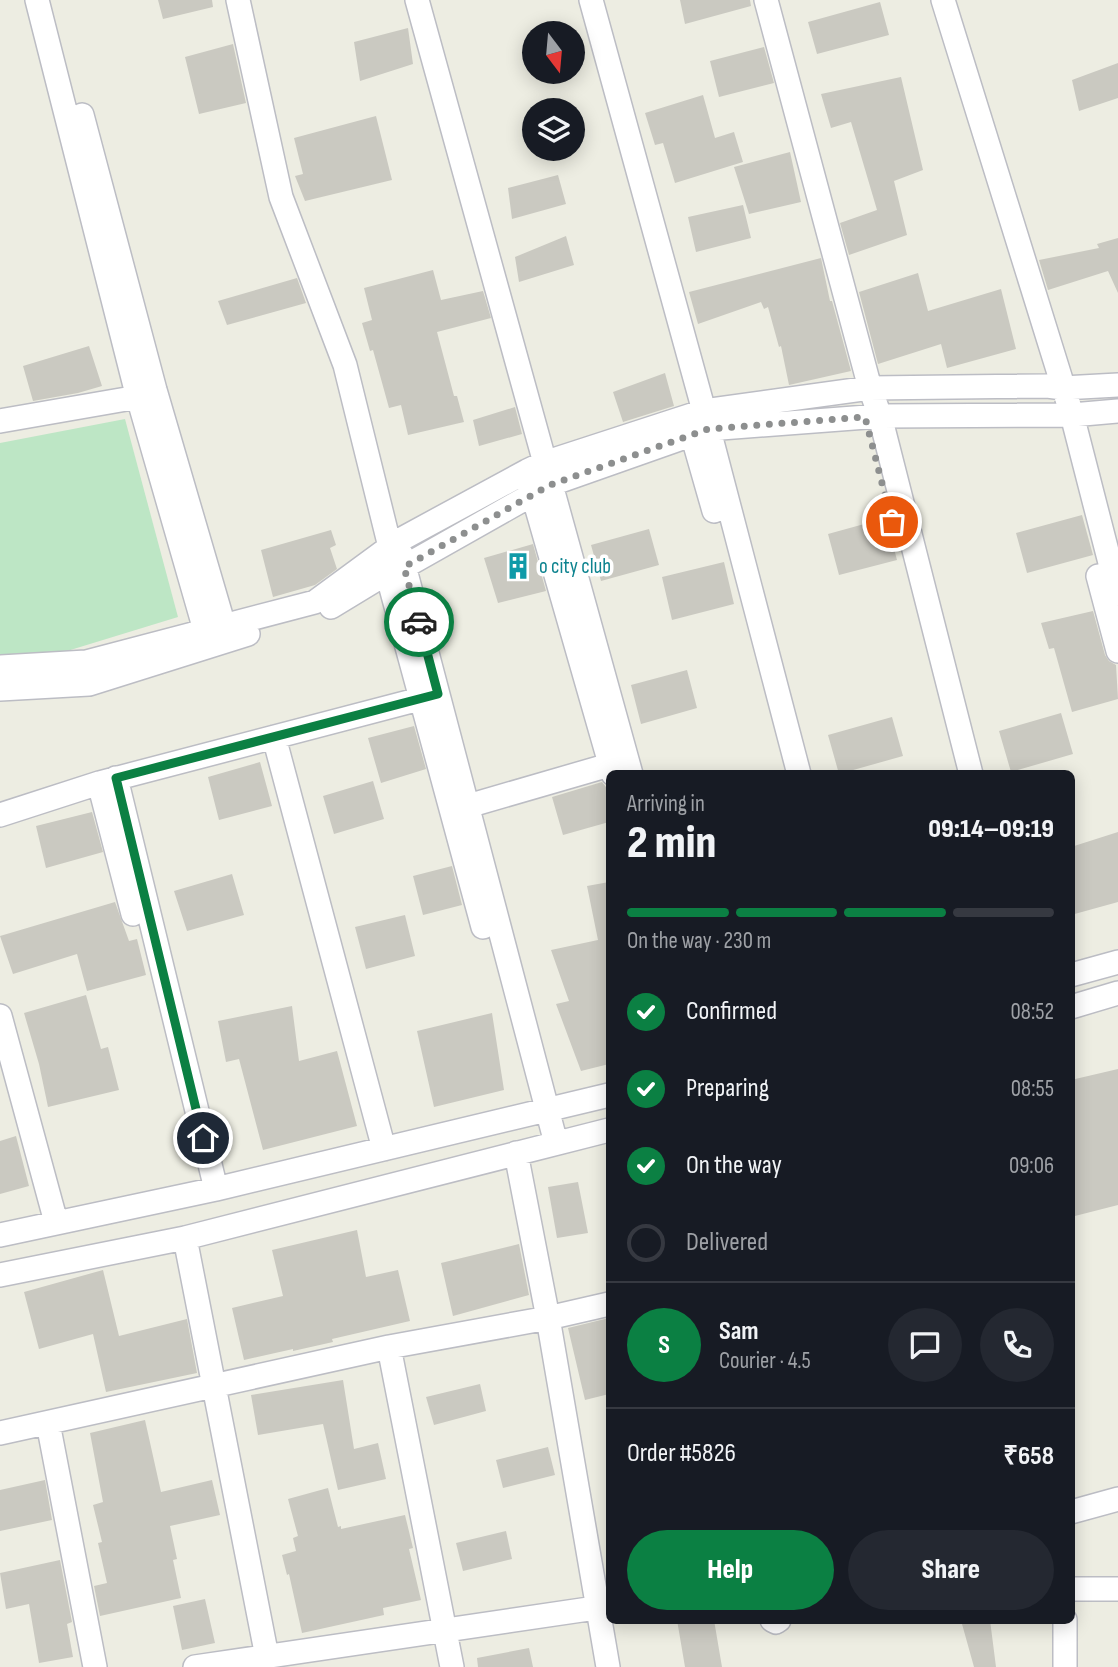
<!DOCTYPE html>
<html lang="en">
<head>
<meta charset="utf-8">
<style>
  :root { --surface:#171b24; --page:#242831; --text:#f1f3f6; --muted:#9ea1a6; --line:#363941; --accent:#0b8043 }
  body { margin:0; font-family:"Sofia Sans Condensed",sans-serif; background:var(--page); color:var(--text); height:100vh; display:flex; flex-direction:column; font-size:26px; white-space:nowrap }
  * { box-sizing:border-box; margin:0 }
  p { font-size:23px; color:var(--muted) }
  .icon { flex:none; width:38px; height:38px; fill:none; stroke:currentColor; stroke-width:2; stroke-linecap:round; stroke-linejoin:round }
  .map { position:relative; flex:1; overflow:hidden }
  .side { position:absolute; left:606px; top:770px; width:469px; height:854px; display:flex; flex-direction:column; background:var(--surface); border-radius:10px; box-shadow:0 4px 18px #0003 }
  .side>* { flex:none }
  .needle { width:46px; rotate:164deg }
  .controls { position:absolute; left:522px; top:21px; display:grid; gap:14px }
  .controls a { display:grid; place-items:center; width:63px; height:63px; border-radius:50%; background:var(--surface); box-shadow:0 4px 18px #0003; font-size:35px }
  .pin { position:absolute; display:grid; place-items:center; width:60px; height:60px; color:#fff; margin:-30px; border:4px solid #fff; border-radius:50%; box-shadow:0 2px 7px #0007 }
  .courier { position:absolute; display:grid; place-items:center; width:70px; height:70px; margin:-35px; border:5px solid #0b8043; border-radius:50%; background:#fff; color:#222; box-shadow:0 2px 9px #0007 }
  .head em { font-style:normal; font-weight:800 }
  .head div { display:flex; flex-direction:column-reverse }
  .head { display:flex; align-items:center; justify-content:space-between; height:119px; padding:0 21px }
  h1 { font-size:46px; font-weight:800; line-height:52px }
  .bar { display:grid; grid-template-columns:repeat(4,1fr); gap:10px 7px; align-content:center; height:84px; padding:0 21px }
  .bar i { height:9px; border-radius:5px; background:var(--line) }
  .bar .selected { background:var(--accent) }
  .bar p { grid-column:span 4 }
  .line { display:flex; align-items:center; gap:18px; padding:0 21px; border-top:2px solid var(--line) }
  .line div { flex:1 }
  .round { display:grid; place-items:center; flex:none; width:74px; height:74px; border-radius:37px; background:var(--page) }
  ol { padding:0 21px; list-style:none }
  li { display:flex; align-items:center; gap:21px; height:77px }
  li p { margin-inline-start:auto }
  li .icon { padding:7px; border-radius:50%; background:var(--accent); color:#fff; stroke-width:4 }
  li:last-child { color:var(--muted) }
  li i { width:38px; height:38px; border:4px solid var(--line); border-radius:50% }
  .cta { display:flex; gap:14px; margin-top:auto; padding:14px 21px }
  .cta a { flex:1; height:80px; border-radius:42px; background:var(--accent); color:#fff; font-size:28px; font-weight:800; line-height:80px; text-align:center }
  .cta a+a { background:var(--page); color:var(--text) }
  .map>svg:first-child { display:block }
  .green { fill:#bde6c5 }
  .building { fill:#cac9c1 }
  .lines { fill:none; stroke-linecap:round; stroke-linejoin:round }
  .street-casing { stroke:#bcbdc4; stroke-width:26 }
  .street { stroke:#fff; stroke-width:23 }
  .done { stroke:#8d8f8f; stroke-width:7; stroke-dasharray:0 12.6 }
  .route { stroke:#0b8043; stroke-width:9 }
  .labels { text-anchor:middle; dominant-baseline:central; stroke-width:7; stroke-linejoin:round; paint-order:stroke }
  .culture-label { font-size:21px; fill:#0d838f; stroke:#fff; text-anchor:start }
</style>
</head>
<body>
<div class="map">
<svg width="1118" height="1667" viewBox="0 0 1118 1667">
  <rect width="100%" height="100%" fill="#edede2"/>
  <path class="green" d="M125,419l53,198 -137,42 -41,-2v-214z"/>
  <path class="building" d="M158,0h54l1,7 -50,12z
    M680,0h70l1,6 -66,18z
    M880,2l9,33 -72,19 -9,-32z
    M408,28l5,36 -53,17 -6,-39z
    M233,44l13,59 -47,11 -14,-57z
    M764,47l10,36 -55,14 -9,-36z
    M1118,63v35l-39,13 -7,-31z
    M901,77l22,93 -29,11 13,54 -58,20 -9,-32 37,-13 -26,-88 -20,6 -10,-34z
    M703,95l12,43 19,-6 9,30 -68,21 -12,-40 -8,2 -10,-32z
    M376,116l16,64 -87,21 -10,-25 8,-2 -9,-36z
    M790,152l11,50 -52,12 -15,-47z
    M558,175l8,29 -54,15 -4,-31z
    M743,205l8,33 -55,14 -8,-35z
    M566,236l8,29 -55,17 -4,-25z
    M1118,238v55l-10,-22 -60,19 -9,-30 60,-12 -2,-4z
    M821,258l9,43h2l19,70 -62,14 -8,-39 -2,1 -11,-40 -4,2 -3,-7 -63,22 -9,-32z
    M433,270l8,30 42,-9 8,27 -54,14 17,64h3l7,26 -56,13 -7,-30 -12,3 -16,-58 -3,1 -8,-28 10,-3 -8,-32z
    M918,273l10,38 73,-22 15,60 -69,19 -6,-24 -63,20 -19,-72z
    M297,278l9,25 -79,22 -9,-24z
    M89,346l13,40 -24,7 -45,8 -10,-35z
    M665,373l9,33 -51,16 -10,-30z
    M515,407l7,27 -43,12 -6,-26z
    M1082,515l11,40 -66,18 -11,-40z
    M886,518l11,42 -58,15 -11,-41z
    M649,529l10,36 -58,16 -10,-36z
    M331,530l5,15 -6,3 7,21 -22,16 -42,12 -12,-47z
    M533,544l13,47 -48,12 -14,-45z
    M724,562l10,42 -62,16 -10,-43z
    M1093,611l12,44 4,6 7,4 2,34 -46,13 -18,-64 -5,1 -8,-26z
    M687,670l10,38 -56,16 -10,-39z
    M1061,713l12,41 -62,18 -12,-41z
    M892,717l11,39 -64,18 -11,-39z
    M414,726l12,43 -45,14 -13,-45z
    M260,762l12,44 -53,14 -11,-43z
    M373,781l11,38 -50,15 -11,-38z
    M602,782l7,9v31l-46,13 -11,-38z
    M92,812l11,40 -57,16 -10,-42z
    M1118,832v70l-47,13v-68z
    M452,866l10,39 -39,10 -10,-39z
    M232,874l12,41 -57,16 -13,-40z
    M609,882v182l-28,7 -25,-67 13,-3 -18,-51 47,-10 -11,-54z
    M115,902l14,39 8,-2 9,36 -59,16 -10,-37 -64,20 -13,-38z
    M405,915l10,41 -49,13 -11,-42z
    M86,995l15,54 7,-2 11,43 -71,17 -9,-43 -15,-51z
    M292,1006l7,55 38,-10 20,75 -94,24 -24,-91 -13,3 -8,-41z
    M492,1013l12,77 -70,17 -17,-76z
    M1118,1069v136l-47,12v-137z
    M16,1136l13,50 -29,8v-53z
    M578,1182l10,51 -31,5 -9,-51z
    M357,1230l9,47 32,-7 12,51 -78,18 1,3 -40,9v-2l-49,11 -12,-52 51,-12 -11,-46z
    M519,1244l10,51 -76,21 -12,-53z
    M103,1270l16,66 68,-17 10,54 -91,19 -13,-58 -54,15 -15,-57z
    M609,1318v76l-24,6 -17,-72z
    M343,1380l11,69 24,-6 8,36 -48,11 -15,-66 -65,11 -7,-40z
    M480,1384l6,27 -52,14 -8,-28z
    M145,1420l16,72 51,-12 8,35 -50,11 7,33 -4,1 8,38 -81,18 -6,-30 13,-3 -9,-40 4,-1 -9,-37 10,-3 -13,-69z
    M548,1447l7,28 -52,13 -7,-28z
    M45,1480l7,40 -52,11v-41z
    M328,1488l10,39 3,-1v3l64,-14 8,33 -4,1 12,51 -38,8 1,7 -82,18 -13,-59 -2,1 -5,-20 14,-4 -3,-13 5,-2 -10,-37z
    M506,1531l6,28 -49,12 -7,-28z
    M60,1560l12,62 -5,2 6,33 -34,6 -10,-59 -23,5 -6,-36z
    M205,1599l10,44 -33,7 -9,-44z
    M677,1620h37l8,47h-37z
    M990,1620l6,47h-22l-12,-43z
    M529,1648l4,19h-55l-1,-9z"/>
  <g class="lines">
    <defs>
      <path id="street" d="M37,0l99,390 69,240
        M238,0l43,197 64,168 45,182
        M417,0l214,774
        M591,0l113,411 95,363
        M766,0l104,388 10,28 91,358
        M943,0l129,415 46,179
        M82,115l73,275 69,236
        M688,420l26,91
        M0,421l138,-24
        M529,481l84,293
        M401,554l155,589
        M387,573l96,354
        M1098,576l20,75
        M331,607l56,-34 17,-6 145,-82 159,-56 172,-13 192,-1 46,-4
        M0,667l86,-5 229,-60 83,-61 129,-70 17,-8 160,-52 166,-23 177,-2 16,2 55,-3
        M0,689l89,-5 159,-50
        M274,737l110,412
        M116,778l100,411
        M99,783l34,131
        M468,806l155,-45
        M0,815l99,-32 336,-88
        M1071,975l47,-13
        M1071,1007l47,-14
        M0,1016l56,206
        M516,1153l32,165 60,349
        M0,1235l216,-46 393,-94
        M185,1238l84,429
        M0,1275l185,-37 424,-108
        M389,1347l63,320
        M48,1423l47,244
        M0,1433l389,-86 159,-29 61,-14
        M1071,1512l47,-13
        M1071,1589h47
        M772,1620l4,2 3,-2
        M195,1667l414,-61
        M1065,1667v-47"/>
    </defs>
    <use href="#street" class="street-casing"/>
    <use href="#street" class="street"/>
  </g>
  <g class="lines">
    <path class="done" d="M419,622l-15,-55 146,-82 158,-56 157,-12 27,105"/>
    <path class="route" d="M203,1138l-87,-360 322,-84 -19,-72"/>
  </g>
  <defs>
    <symbol id="building-bare" viewBox="-9 -9 18 18"><path d="M-4-6H4V6H1V3H-1V6H-4ZM-2.5-4.3h1.7v1.8h-1.7ZM.8-4.3h1.7v1.8H.8ZM-2.5-1h1.7V.8h-1.7ZM.8-1h1.7V.8H.8Z" fill="#0f9aa8" stroke="#fff" stroke-width="2.5" paint-order="stroke"/></symbol>
  </defs>
  <g fill-rule="evenodd">
    <use href="#building-bare" x="499" y="547" width="38" height="38"/>
  </g>
  <g class="labels">
    <g class="culture-label">
      <text x="539" y="566">o city club</text>
    </g>
  </g>
</svg>
<div class="controls">
<a><svg class="needle" viewBox="-14 -14 28 28"><path d="M0-13l5 13h-10z" fill="#e53935"/><path d="M0 13l5-13h-10z" fill="#9ea1a6"/></svg></a>
<a><svg class="icon" aria-label="layers" viewBox="0 0 24 24"><path d="M12 4l9 5-9 5-9-5zM3 14l9 5 9-5"/></svg></a>
</div>
<div class="pin" style="left:892px;top:522px;background:#ea580c"><svg class="icon" aria-label="bag" viewBox="0 0 24 24"><path d="M5 8h14l-1 12H6zM9 8a3 3 0 0 1 6 0"/></svg></div>
<div class="pin" style="left:203px;top:1138px;background:#1f2937"><svg class="icon" aria-label="home" viewBox="0 0 24 24"><path d="M3 11l9-7 9 7M6 9v11h12V9"/></svg></div>
<div class="courier" style="left:419px;top:622px"><svg class="icon" aria-label="car" viewBox="0 0 24 24"><path d="M5 17H2v-5l4-1 3-4h7l3 4 3 1v5h-3M9 17h6M6 11h13"/><circle cx="7" cy="17" r="2"/><circle cx="17" cy="17" r="2"/></svg></div>
<section class="side">
<div class="head"><div><h1>2 min</h1><p>Arriving in</p></div><em>09:14–09:19</em></div>
<div class="bar"><i class="selected"></i><i class="selected"></i><i class="selected"></i><i></i><p>On the way · 230 m</p></div>
<ol>
<li><svg class="icon" aria-label="check" viewBox="0 0 24 24"><path d="M5 12l5 5 9-10"/></svg>Confirmed<p>08:52</p></li>
<li><svg class="icon" aria-label="check" viewBox="0 0 24 24"><path d="M5 12l5 5 9-10"/></svg>Preparing<p>08:55</p></li>
<li><svg class="icon" aria-label="check" viewBox="0 0 24 24"><path d="M5 12l5 5 9-10"/></svg>On the way<p>09:06</p></li>
<li><i></i>Delivered</li>
</ol>
<div class="line" style="height:126px"><b class="round" style="background:var(--accent);color:#fff">S</b><div><b>Sam</b><p>Courier · 4.5</p></div><a class="round"><svg class="icon" aria-label="chat" viewBox="0 0 24 24"><path d="M4 5h16v11H9l-5 4z"/></svg></a><a class="round"><svg class="icon" aria-label="phone" viewBox="0 0 24 24"><path d="M5 4h4l2 5-3 2q2 4 5 5l2-3 5 2v4C11 20 4 13 5 4z"/></svg></a></div>
<div class="line" style="height:91px"><div>Order #5826</div><b>₹658</b></div>
<div class="cta"><a>Help</a><a>Share</a></div>
</section>
</div>
</body>
</html>
